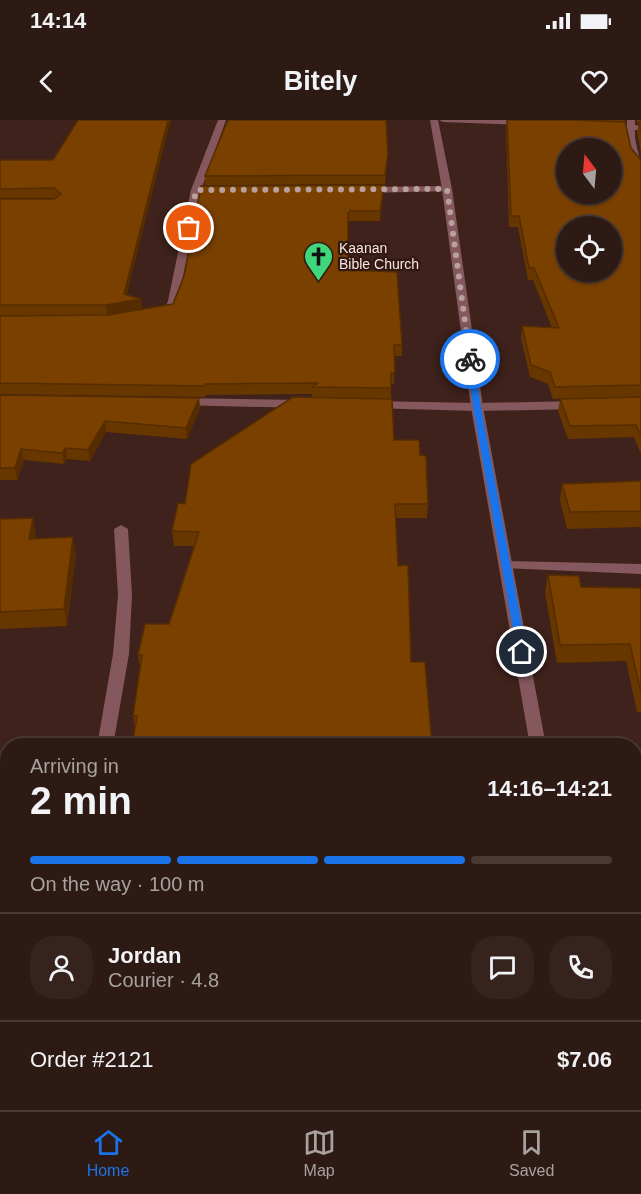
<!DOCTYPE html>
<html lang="en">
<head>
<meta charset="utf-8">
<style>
  :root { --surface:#2e1a14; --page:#36231d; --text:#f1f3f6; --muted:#a7a1a0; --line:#493834; --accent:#1a73e8 }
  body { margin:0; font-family:Arial,sans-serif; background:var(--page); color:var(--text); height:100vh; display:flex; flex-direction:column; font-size:22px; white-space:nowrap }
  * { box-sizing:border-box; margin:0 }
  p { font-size:20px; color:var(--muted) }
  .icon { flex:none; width:33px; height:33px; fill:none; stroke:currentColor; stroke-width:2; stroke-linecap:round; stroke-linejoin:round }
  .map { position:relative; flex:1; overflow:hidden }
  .sheet { position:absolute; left:0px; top:618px; width:642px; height:372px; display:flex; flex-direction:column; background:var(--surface); border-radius:24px 24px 0 0; box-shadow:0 2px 4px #0004,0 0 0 2px var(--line) }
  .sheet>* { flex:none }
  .needle { width:39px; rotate:344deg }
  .buttons { position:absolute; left:556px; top:18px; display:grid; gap:12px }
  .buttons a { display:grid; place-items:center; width:66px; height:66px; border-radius:50%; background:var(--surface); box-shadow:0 2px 4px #0004,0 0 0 2px var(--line); font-size:30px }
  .pin { position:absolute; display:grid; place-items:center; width:51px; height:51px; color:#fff; margin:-26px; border:3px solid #fff; border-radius:50%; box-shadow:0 2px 6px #0007 }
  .courier { position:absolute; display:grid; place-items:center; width:60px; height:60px; margin:-30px; border:4px solid #1a73e8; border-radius:50%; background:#fff; color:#222; box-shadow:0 2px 8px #0007 }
  .summary em { font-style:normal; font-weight:700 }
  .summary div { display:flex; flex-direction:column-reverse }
  .summary { display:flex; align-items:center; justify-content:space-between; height:102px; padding:0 30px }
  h1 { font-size:39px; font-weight:700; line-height:45px }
  .bar { display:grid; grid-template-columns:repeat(4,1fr); gap:9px 6px; align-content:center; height:72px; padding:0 30px }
  .bar i { height:8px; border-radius:4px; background:var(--line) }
  .bar .selected { background:var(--accent) }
  .bar p { grid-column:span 4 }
  .line { display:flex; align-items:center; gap:15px; padding:0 30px; border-top:2px solid var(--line) }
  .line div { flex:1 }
  .round { display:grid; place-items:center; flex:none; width:63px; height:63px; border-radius:24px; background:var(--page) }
  .status { display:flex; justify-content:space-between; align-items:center; height:42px; padding:0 30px; background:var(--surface); direction:ltr }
  .status svg { height:16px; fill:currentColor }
  header { display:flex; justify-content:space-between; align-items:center; height:78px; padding:0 30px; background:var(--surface); font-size:27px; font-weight:700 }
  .dock { display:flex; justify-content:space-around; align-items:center; height:84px; border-top:2px solid var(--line); background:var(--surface); font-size:16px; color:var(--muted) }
  .dock a { display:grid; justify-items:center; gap:3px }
  .dock .selected { color:var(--accent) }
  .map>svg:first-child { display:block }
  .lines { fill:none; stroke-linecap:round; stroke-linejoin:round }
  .minor { fill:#84585d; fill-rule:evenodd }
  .tertiary { fill:#84585d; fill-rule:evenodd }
  .wall { fill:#683700 }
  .shaded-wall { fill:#552d00 }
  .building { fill:#794000; stroke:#552d00; stroke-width:1.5; fill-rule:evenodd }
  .route { fill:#1a73e8 }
  .done { stroke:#b8a19c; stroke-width:6; stroke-dasharray:0 10.8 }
  .labels { text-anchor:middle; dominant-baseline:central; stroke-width:4.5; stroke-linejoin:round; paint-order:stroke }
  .far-poi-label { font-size:14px; fill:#f9e6e1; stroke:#331811; text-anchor:start }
</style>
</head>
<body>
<div class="status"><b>14:14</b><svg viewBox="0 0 49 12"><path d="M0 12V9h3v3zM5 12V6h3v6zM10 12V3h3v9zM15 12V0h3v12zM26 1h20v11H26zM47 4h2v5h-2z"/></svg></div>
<header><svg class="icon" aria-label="back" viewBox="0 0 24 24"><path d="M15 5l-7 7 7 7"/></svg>Bitely<svg class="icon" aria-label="heart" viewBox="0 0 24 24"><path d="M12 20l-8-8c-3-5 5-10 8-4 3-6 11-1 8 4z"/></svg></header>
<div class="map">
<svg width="641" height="990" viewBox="0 0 641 990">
  <rect width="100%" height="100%" fill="#3e221b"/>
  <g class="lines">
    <path class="minor" d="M218,0h8l-25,70 -23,111 -5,11 -19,4v-4l11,-4 3,-7 23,-111z
      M439,0h73l19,3 -4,2 -84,-3z
      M627,0h8v5l6,1v4h-6c-1,14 6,25 6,40 -11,-7 -15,-28 -15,-40l-18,-1 -4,-2 4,-2h19z
      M447,66l3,1v4l-86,2 -5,-3 5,-3z
      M180,278l123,2 6,4 -6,4 -127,-3v-6z
      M372,281l105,2 102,-2 6,4 -6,4 -102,2 -109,-3 -2,-3z
      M121,405l7,4 4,66 -3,59 -16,92h-16l16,-92 5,-59 -4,-66z
      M507,441l134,3v10l-139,-6 -2,-3z
      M0,770h8v16h-8z
      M22,982h22l-1,8h-22z"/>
    <path class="tertiary" d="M430,0h8l14,69 31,218 63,339h-16l-59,-339 -29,-218z
      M598,982h22l1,8h-22z"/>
  </g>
  <path class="wall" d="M507,0h118v2l6,26 10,12v237l-88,2 -5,-15 -18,-7 -9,-39 1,-12 30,2 -19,-48h-5l-10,-53h-9l-3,-100z
    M636,0h5v33l-4,-21 2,-8z
    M388,34l-3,30 -180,1v-9z
    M0,40h53l74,135 14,4 1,10 31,-5 211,-119 -4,36h-31l-1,2v47l54,75v11h-8v28h-3v15l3,41 26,15 8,49 -1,14h-31l-261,211 -2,-13 7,-49 -2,-12 31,-31 25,-78h-20l-2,-15 13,-27 127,-107v-3l-106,1 -1,2 -205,-3v-195h54l1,-1h-55z
    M0,275l199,3 1,11 -13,30 -81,-7 -16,29 -23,-2 -3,5 -40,-4 -7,20h-17z
    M641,277v55h-1l-6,-15 -66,2 -10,-28 2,-12z
    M641,361v46l-74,2 -7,-29 2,-16z
    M33,398l3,18v3l40,15 -9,72 -67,3v-110z
    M548,455l33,12 60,1v124h-4l-11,-51 -69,2 -12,-71z"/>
  <path class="shaded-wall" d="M168,0h3l-46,182 16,-3 1,11 -35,6 -1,-11z
    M384,65l-1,10 -3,26v-10z
    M199,278l1,11 -13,30 -1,-11z
    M105,301l1,11 -16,29 -2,-11z
    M66,328l1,11 -3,5 -2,-11z
    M21,329l3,11 -7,20 -2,-12z
    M33,398l3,18 -4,20 -3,-17z
    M73,417l3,17 -9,72 -3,-17z"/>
  <path class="building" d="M78,0h90l-44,174 17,5 -35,6h-106v-106h54l7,-5 -7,-6 -54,1v-29h53z
    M228,0h158l2,34 -3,21 -180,1z
    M507,0h66l52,2 6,26 10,12v225l-86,2 -5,-15 -19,-7 -9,-39 37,2 -25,-60h-5l-10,-52h-8zM567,28h45v46h-45zM567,106h45v46h-45z
    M639,2h2v12z
    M384,65l-4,26h-30l-2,2v57l49,2 5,73h-8l1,28h-4v15l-79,-1 6,-4 -113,1 -1,2 -204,-3v-67l108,-1 65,-11 11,-28 17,-90z
    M0,275l199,3 -13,30 -81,-7 -17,29 -22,-2 -4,5 -41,-4 -6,19h-15z
    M293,277l99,2 2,41h25l1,15 6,1 2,48h-33l3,62 10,-1 3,97h14l7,84h-300l5,-30h-4l9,-61h-4l7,-31h24l30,-92 -27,-1 6,-28 7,1 6,-40z
    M641,277v39l-5,-11 -66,1 -10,-27z
    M641,361v30l-71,1 -8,-28z
    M33,398l-4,21 44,-2 -9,72 -64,3v-93z
    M548,455l31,1 2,11 60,1v105l-11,-49 -70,1z
    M44,982h445l1,8h-447z"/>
  <path class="route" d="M467,238l7,1 7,48 46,245 -5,4 -5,-4 -44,-245z"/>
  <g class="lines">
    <path class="done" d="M189,108l7,-38 251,-1 23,170"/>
  </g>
  <defs>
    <symbol id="church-pin" viewBox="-11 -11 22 30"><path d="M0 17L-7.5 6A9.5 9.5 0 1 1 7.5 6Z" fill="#40d77c" stroke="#331811"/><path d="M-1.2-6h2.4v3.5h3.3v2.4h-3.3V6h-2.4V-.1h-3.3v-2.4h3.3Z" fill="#111"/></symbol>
  </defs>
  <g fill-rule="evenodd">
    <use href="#church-pin" x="302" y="120" width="33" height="45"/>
  </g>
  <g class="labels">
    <g class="far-poi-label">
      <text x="339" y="128">Kaanan<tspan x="339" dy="16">Bible Church</tspan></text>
    </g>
  </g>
</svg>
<div class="buttons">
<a><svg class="needle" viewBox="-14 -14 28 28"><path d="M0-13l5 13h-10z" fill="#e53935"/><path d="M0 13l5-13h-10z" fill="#a7a1a0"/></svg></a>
<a><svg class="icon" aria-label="locate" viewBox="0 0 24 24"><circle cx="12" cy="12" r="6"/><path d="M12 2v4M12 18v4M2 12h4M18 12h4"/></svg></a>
</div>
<div class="pin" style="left:189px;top:108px;background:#ea580c"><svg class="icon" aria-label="bag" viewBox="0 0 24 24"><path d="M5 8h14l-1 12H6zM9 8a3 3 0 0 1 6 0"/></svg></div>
<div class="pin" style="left:522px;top:532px;background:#1f2937"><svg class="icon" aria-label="home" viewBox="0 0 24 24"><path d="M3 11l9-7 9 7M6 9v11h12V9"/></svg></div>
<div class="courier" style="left:470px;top:239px"><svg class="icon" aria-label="bike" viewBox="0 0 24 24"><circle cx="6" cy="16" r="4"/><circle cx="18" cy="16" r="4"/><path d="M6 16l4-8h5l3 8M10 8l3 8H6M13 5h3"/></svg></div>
<section class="sheet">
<div class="summary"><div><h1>2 min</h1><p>Arriving in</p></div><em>14:16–14:21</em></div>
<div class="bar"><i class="selected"></i><i class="selected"></i><i class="selected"></i><i></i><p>On the way · 100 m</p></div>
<div class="line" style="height:108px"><a class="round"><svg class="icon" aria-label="person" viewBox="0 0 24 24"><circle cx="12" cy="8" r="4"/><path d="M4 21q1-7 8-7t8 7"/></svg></a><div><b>Jordan</b><p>Courier · 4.8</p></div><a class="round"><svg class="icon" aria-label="chat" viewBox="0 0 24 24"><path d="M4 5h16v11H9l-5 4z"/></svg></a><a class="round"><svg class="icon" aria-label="phone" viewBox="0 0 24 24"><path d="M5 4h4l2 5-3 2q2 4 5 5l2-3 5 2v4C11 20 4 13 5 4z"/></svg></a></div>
<div class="line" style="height:78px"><div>Order #2121</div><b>$7.06</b></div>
</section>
</div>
<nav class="dock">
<a class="selected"><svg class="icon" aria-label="home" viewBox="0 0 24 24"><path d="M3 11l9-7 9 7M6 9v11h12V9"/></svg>Home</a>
<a><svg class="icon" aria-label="map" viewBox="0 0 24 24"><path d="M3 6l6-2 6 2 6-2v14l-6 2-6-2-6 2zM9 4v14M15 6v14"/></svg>Map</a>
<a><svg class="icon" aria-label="saved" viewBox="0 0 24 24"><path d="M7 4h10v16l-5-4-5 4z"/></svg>Saved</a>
</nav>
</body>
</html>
